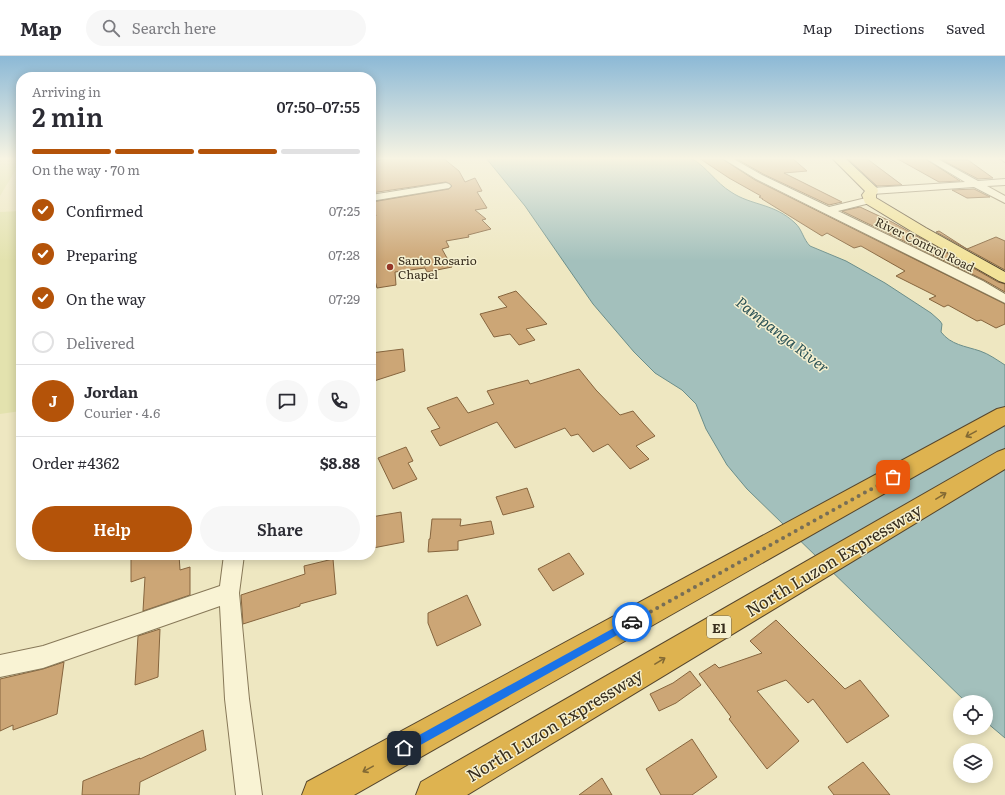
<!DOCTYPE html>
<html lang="en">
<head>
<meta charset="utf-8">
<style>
  :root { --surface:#fff; --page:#f7f7f7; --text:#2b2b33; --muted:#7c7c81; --line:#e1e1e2; --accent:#b45309 }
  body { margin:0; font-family:Literata,serif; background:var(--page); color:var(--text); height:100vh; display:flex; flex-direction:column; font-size:15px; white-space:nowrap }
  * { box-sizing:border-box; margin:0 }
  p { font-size:13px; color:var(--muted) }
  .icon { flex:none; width:22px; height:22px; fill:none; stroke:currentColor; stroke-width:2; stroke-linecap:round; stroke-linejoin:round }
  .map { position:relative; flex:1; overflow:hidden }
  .sheet { position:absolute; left:16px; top:16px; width:360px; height:488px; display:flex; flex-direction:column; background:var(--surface); border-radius:16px; box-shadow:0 2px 10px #0003 }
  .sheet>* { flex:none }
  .tools { position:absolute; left:953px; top:639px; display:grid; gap:8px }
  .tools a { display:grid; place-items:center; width:40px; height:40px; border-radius:50%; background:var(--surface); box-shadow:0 2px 10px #0003; font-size:20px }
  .pin { position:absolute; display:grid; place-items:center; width:34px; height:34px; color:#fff; margin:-17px; border-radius:8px; box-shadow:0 2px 6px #0006 }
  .courier { position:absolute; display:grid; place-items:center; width:40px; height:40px; margin:-20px; border:3px solid #1a73e8; border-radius:50%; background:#fff; color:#222; box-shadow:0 1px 5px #0007 }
  .headline em { font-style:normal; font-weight:600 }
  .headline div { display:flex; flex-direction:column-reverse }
  .headline { display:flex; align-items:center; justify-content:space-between; height:68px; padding:0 16px }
  h1 { font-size:26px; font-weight:600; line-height:30px }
  .bar { display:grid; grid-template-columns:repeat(4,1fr); gap:6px 4px; align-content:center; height:48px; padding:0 16px }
  .bar i { height:5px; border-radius:3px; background:var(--line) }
  .bar .on { background:var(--accent) }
  .bar p { grid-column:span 4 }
  .line { display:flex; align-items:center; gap:10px; padding:0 16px; border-top:1px solid var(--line) }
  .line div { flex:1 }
  .round { display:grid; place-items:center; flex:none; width:42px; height:42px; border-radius:21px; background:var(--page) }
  ol { padding:0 16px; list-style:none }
  li { display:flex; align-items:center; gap:12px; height:44px }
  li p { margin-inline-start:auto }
  li .icon { padding:4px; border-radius:50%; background:var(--accent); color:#fff; stroke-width:4 }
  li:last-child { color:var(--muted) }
  li i { width:22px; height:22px; border:2px solid var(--line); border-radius:50% }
  .cta { display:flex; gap:8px; margin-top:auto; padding:8px 16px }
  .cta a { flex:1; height:46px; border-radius:24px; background:var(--accent); color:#fff; font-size:16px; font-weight:600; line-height:46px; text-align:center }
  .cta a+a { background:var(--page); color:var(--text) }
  header { display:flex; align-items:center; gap:24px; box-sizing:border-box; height:56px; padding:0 20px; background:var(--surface); border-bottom:1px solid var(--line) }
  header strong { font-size:19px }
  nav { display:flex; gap:22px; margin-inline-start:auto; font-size:14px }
  .search { width:280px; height:36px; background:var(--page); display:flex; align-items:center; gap:10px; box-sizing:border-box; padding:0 14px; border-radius:22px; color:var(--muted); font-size:15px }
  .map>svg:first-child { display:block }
  .farmland { fill:#e3e2ae }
  .water { fill:#a3c0bc; stroke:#6b8e8a }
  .building { fill:#cca676; stroke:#86653e }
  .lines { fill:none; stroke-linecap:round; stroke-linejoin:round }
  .minor-casing { stroke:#877858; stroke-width:2 }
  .major-casing { stroke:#55452d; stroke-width:2 }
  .highway-casing { stroke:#55452d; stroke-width:2 }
  .minor { fill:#f9f3d4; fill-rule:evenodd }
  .major { fill:#f2e298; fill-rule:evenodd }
  .highway { fill:#deb350; fill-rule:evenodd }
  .oneway { stroke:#826934 }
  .route { fill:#1a73e8 }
  .done { stroke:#776e56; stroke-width:4; stroke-dasharray:0 7.2 }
  .poi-dot { fill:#963728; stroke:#f5f0d0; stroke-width:1.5 }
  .labels { text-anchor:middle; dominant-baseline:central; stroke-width:3; stroke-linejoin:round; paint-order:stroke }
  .far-street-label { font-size:12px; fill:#372d1d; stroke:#f5f0d0 }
  .far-poi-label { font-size:12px; fill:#372d1d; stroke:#f5f0d0; text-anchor:start }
  .shield { fill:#f5f0d0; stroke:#706853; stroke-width:1 }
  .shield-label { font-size:13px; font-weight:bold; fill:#372d1d }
  .water-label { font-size:15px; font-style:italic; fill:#2c5357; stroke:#f5f0d0 }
  .near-street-label { font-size:17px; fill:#372d1d; stroke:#f5f0d0 }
</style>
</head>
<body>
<header>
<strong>Map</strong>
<div class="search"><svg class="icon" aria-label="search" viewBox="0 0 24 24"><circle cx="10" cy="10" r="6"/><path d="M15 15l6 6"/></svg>Search here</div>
<nav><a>Map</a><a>Directions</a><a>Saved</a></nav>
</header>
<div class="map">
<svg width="1005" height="739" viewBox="0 0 1005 739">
  <rect width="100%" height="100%" fill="#eee7c1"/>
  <path class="farmland" d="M0,102h21v3l-21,35z
    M21,155v200l-21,3v-202z"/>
  <path class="water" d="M486,102h205c16,9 25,25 40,34 21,14 43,11 64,31 7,6 8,16 15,23l36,15 39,22 46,30 9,8 2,3 -1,8c10,13 24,14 39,19 9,3 17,9 25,14v373l-19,-16v-20h-20l-219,-213 -20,-24 -21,-36 -10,-25 -14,-14 -27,-17 -21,-21 -41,-48 -68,-98z"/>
  <path class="building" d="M390,102h53l16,13 6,11 10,-4 7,13 -5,1 10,16 -12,2 11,9 -4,1 9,9 -23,6 1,2 -23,4 3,6 -7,2 10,18 -25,5 -2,-4 -30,4 1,13 -19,3 -3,-11h-3v-60l5,-1 -4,-14 77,-13 3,-3 -6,-4 -75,11v-31z
    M699,102h22l34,22 250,124v20l-9,4 -15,-8 -4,1 -29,-16 -4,2 -15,-8 7,-3 -40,-20 9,-5 -44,-25 -7,2 -27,-15 -5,3 -60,-37h1l-4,-2 2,-1 -32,-18z
    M735,102h57l15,13 -23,2 58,29 -13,3 -66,-31z
    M866,102l36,27 -25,1 -29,-27z
    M896,102h28l36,23 -21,1z
    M942,104h26l25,18 -15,1z
    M974,133l16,8 -23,1 -15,-8z
    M860,151l32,15 106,60 7,2v8l-21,-12 -142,-69z
    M939,175l28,18 29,-12 9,4v29l-69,-38z
    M516,235l31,33 -21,5 9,11 -16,5 -9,-11 -16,3 -14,-23 27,-7 -9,-10z
    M403,293l2,22 -34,11v-29z
    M579,313l17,21 24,25 13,-4 10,12 12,13 -19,10 13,13 -19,10 -22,-25 -15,8 -15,-18 -7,2 -6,-8 -50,20 -18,-26 -57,24 -9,-15 9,-3 -13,-20 30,-11 11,16 26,-9 -7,-13 41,-11 2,4z
    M406,391l7,14 -5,2 9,16 -24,10 -15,-31z
    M527,432l7,19 -31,8 -7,-18z
    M401,456l3,30 -31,6 -2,-31z
    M432,463h29l-1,7 31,-5 3,13 -36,7v9l-30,2 1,-13h1z
    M569,497l15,21 -31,17 -15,-22z
    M131,499h48l1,15 10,-3v28l-47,16 2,-34 -14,5z
    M333,503l3,35 -36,10v2l-57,18 -2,-29 64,-21 -1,-8z
    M467,539l14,30 -44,21 -9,-23v-10z
    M776,564l69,69 15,-9 29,36 -42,27 -34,-44 -5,4 -22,-23 -29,11 42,50 -32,28 -38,-50 2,-2 -32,-43 16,-10 4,4 43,-15 -12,-12z
    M160,573l-2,48 -23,8 3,-49z
    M64,606l-7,52 -44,16v-5l-13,6v-52l43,-10z
    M690,615l11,14 -25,18 -17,8 -9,-17 23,-11z
    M203,674l3,20 -66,32 -1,13h-57l1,-14 57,-23v1z
    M692,683l25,38 -25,18h-31l-15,-26z
    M863,706l27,33h-56l-6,-8z
    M602,722l10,17h-33z"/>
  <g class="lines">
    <defs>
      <path id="minor" d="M722,102h10l30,17 67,32 41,-10 4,1 1,2 -1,2 -36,9 145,70 22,13v9l-249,-124z
        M925,102h11l42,23 27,-2v6l-18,1 18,10v7l-31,-16 -102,7 -5,-3 5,-3 93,-6z
        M999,102h6v4z
        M446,127l3,1 2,2 -2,2 -78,13v-6z
        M224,499h20l-5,38 10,106 13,96h-26l-11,-96 -5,-93 -177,62 -43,9v-22l43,-9 177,-60z"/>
      <path id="major" d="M832,102h13l32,30 1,3 -2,4v3l50,30 79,44v11l-6,-2 -83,-47 -51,-31 -3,-8 3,-4z"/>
      <path id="highway" d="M1005,351v18l-651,370h-52l5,-13 690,-373z
        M1005,393v20l-538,326h-51l5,-13 576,-330z"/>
    </defs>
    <use href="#minor" class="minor-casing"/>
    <use href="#major" class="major-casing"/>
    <use href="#highway" class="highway-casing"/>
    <use href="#minor" class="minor"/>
    <use href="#major" class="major"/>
    <use href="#highway" class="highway"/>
  </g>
  <defs><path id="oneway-shaft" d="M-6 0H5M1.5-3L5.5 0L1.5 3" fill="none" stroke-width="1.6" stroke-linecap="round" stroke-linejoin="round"/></defs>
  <g class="oneway">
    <use href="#oneway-shaft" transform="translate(971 378) rotate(151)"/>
    <use href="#oneway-shaft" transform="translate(941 440) rotate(-31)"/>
    <use href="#oneway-shaft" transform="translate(660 605) rotate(-31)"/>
    <use href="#oneway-shaft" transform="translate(368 713) rotate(151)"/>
  </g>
  <linearGradient id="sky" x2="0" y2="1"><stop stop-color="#8cb9d6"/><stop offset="0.5" stop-color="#f7f4e3"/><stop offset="1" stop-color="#f7f4e3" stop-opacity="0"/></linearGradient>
  <rect width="1005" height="205" fill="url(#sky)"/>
  <path class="route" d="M632,562l3,1 1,3 -1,3 -227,127 -4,1 -3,-1 -2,-4 2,-3z"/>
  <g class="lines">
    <path class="done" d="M632,566l261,-145"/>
  </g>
  <circle class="poi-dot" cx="390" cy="211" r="4"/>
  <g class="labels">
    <g class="far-street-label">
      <text transform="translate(925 188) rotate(26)">River Control Road</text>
    </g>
    <g class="far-poi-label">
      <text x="398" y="204">Santo Rosario<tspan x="398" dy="14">Chapel</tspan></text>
    </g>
    <rect class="shield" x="707" y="560" width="24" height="22" rx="3"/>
    <g class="shield-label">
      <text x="719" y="571">E1</text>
    </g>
    <g class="water-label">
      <text transform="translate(783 278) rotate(38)">Pampanga River</text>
    </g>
    <g class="near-street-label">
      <text transform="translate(833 503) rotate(-31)">North Luzon Expressway</text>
      <text transform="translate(554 668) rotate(-31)">North Luzon Expressway</text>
    </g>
  </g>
</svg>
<div class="tools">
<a><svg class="icon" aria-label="locate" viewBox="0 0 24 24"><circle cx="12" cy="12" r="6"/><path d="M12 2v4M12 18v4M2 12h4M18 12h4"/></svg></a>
<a><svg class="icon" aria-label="layers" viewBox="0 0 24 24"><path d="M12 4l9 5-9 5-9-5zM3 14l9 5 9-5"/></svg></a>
</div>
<div class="pin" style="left:893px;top:421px;background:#ea580c"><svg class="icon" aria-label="bag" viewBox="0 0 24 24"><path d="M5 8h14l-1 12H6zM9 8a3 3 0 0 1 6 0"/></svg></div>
<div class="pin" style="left:404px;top:692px;background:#1f2937"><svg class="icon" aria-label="home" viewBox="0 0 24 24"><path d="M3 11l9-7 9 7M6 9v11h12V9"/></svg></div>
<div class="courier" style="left:632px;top:566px"><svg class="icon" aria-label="car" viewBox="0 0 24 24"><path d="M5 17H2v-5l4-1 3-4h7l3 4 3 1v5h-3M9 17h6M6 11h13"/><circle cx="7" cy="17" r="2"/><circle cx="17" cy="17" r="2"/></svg></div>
<section class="sheet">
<div class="headline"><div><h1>2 min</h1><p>Arriving in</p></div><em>07:50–07:55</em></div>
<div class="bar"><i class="on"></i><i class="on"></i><i class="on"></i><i></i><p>On the way · 70 m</p></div>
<ol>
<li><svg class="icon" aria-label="check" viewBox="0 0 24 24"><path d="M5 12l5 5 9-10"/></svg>Confirmed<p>07:25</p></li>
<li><svg class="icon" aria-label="check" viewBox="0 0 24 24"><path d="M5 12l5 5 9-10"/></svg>Preparing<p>07:28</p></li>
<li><svg class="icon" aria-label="check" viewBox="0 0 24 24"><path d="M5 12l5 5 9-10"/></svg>On the way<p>07:29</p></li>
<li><i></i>Delivered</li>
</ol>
<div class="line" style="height:72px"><b class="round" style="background:var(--accent);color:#fff">J</b><div><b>Jordan</b><p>Courier · 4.6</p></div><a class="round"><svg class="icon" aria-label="chat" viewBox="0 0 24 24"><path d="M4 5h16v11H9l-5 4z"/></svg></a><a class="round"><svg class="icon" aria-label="phone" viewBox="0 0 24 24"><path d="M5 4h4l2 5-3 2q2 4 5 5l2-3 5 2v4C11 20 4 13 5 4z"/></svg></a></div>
<div class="line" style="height:52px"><div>Order #4362</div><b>$8.88</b></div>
<div class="cta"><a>Help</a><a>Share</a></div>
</section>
</div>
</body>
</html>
